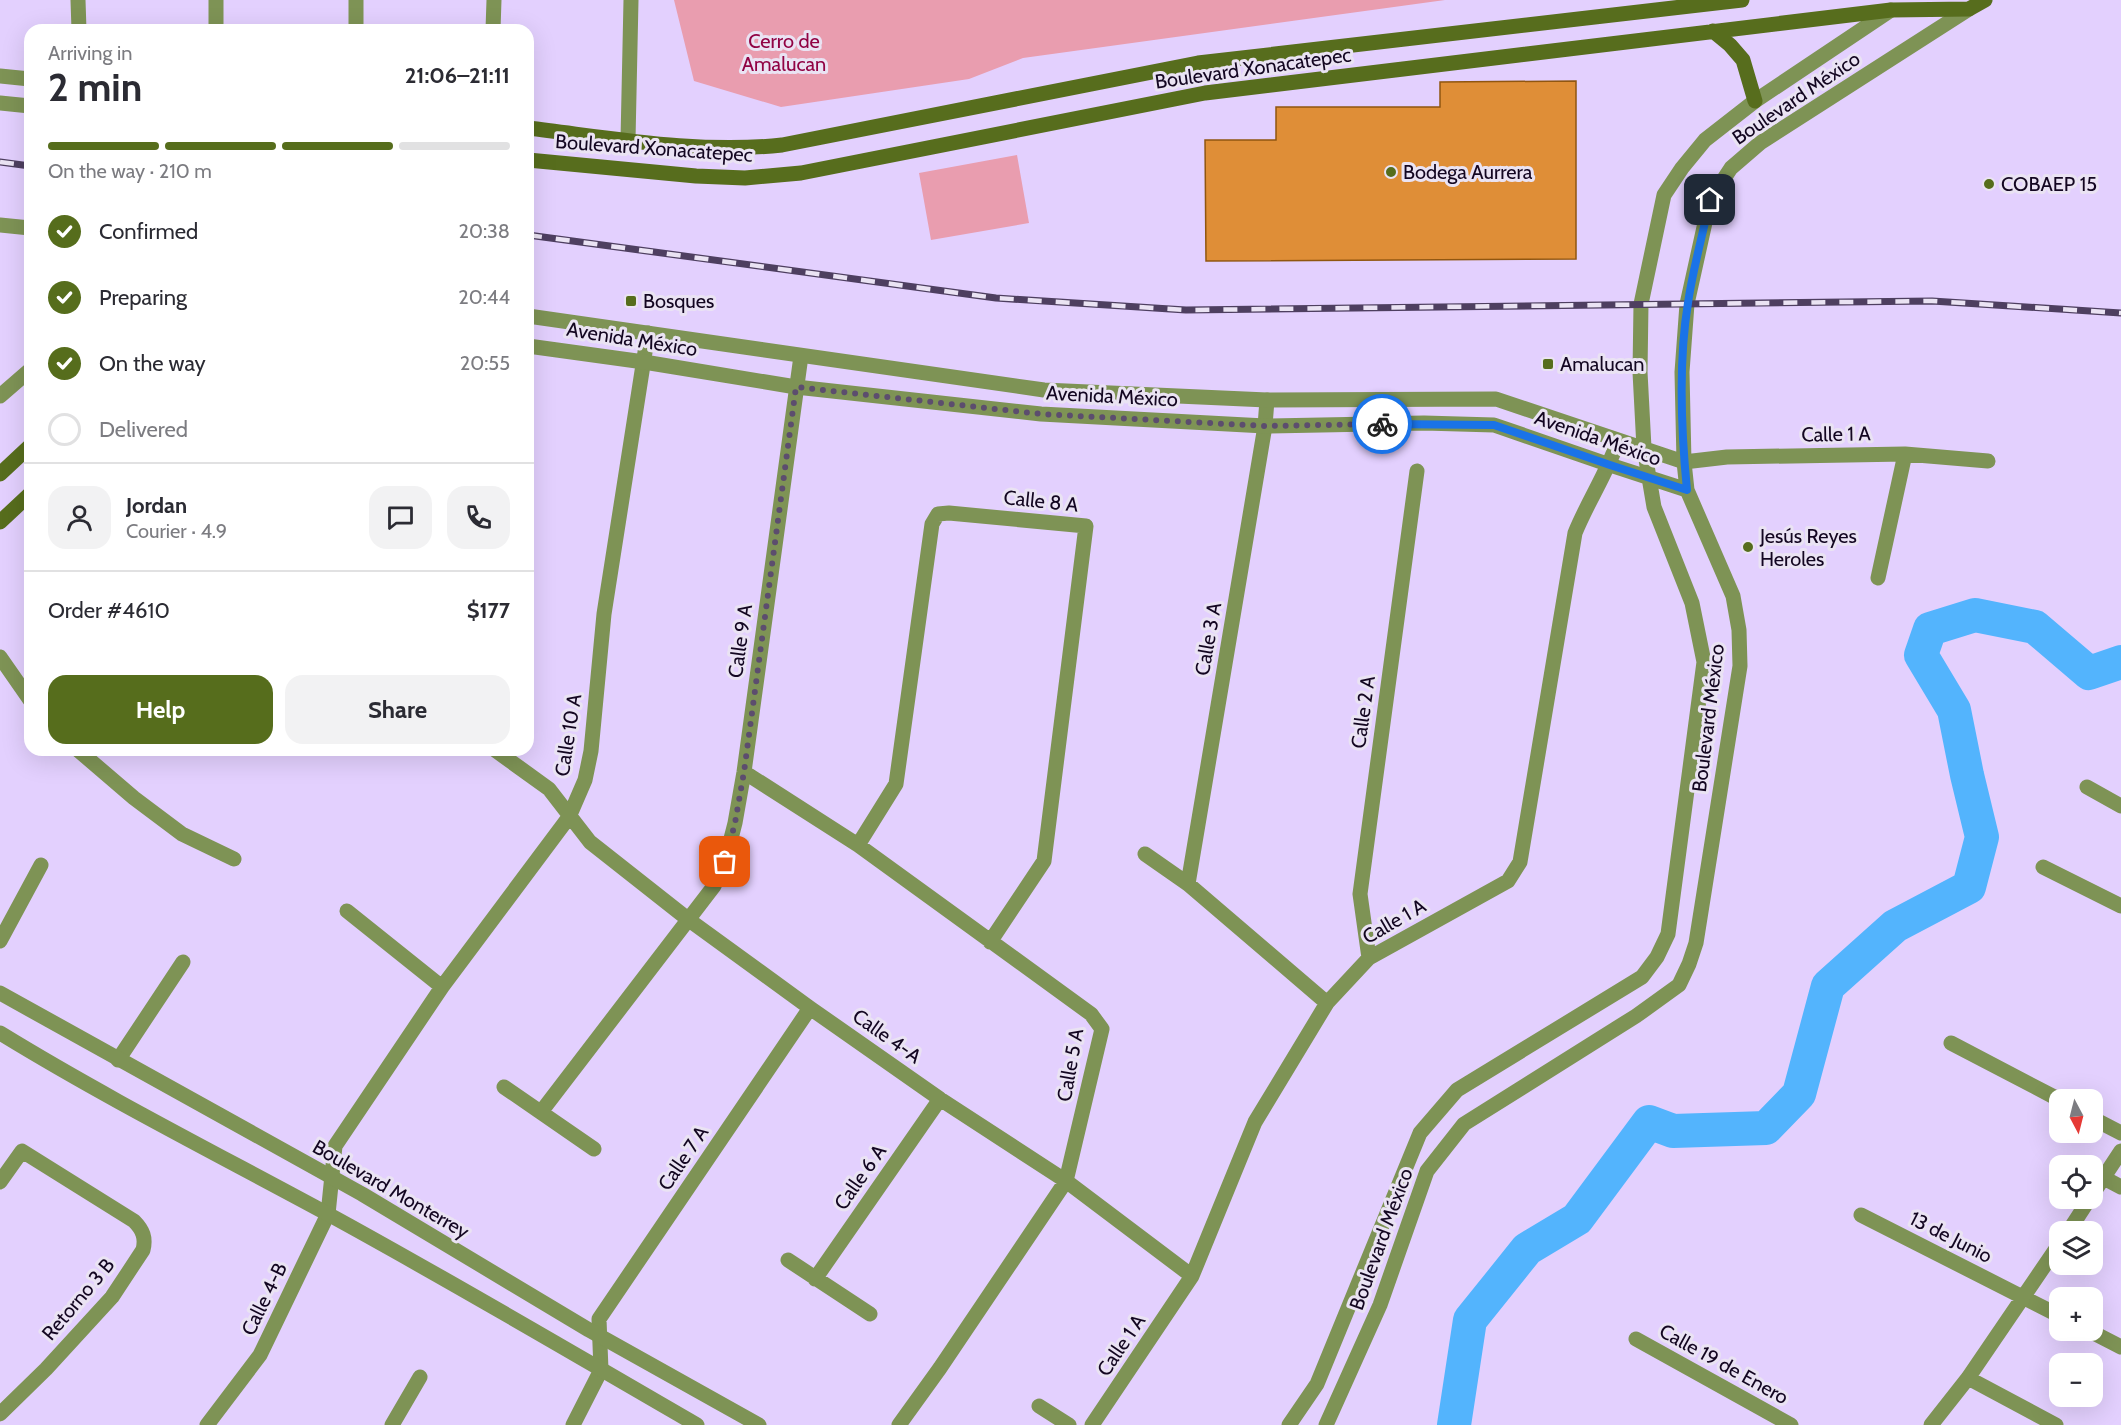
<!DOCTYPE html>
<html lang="en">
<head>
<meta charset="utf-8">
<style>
  :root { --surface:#fff; --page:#f2f2f3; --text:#2b2b33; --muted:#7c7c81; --line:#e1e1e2; --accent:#566d1c }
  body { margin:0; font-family:Cabin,sans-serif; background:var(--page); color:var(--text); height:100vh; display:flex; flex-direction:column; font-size:22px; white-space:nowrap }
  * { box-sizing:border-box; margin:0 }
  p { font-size:20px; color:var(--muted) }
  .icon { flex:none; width:33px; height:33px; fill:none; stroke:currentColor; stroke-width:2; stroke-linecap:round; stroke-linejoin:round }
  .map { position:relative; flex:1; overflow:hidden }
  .sheet { position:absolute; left:24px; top:24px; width:510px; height:732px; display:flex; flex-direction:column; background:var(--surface); border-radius:18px; box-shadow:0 6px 24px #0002 }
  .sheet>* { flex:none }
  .needle { width:39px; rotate:173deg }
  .buttons { position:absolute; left:2049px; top:1089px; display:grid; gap:12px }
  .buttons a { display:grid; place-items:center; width:54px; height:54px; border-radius:12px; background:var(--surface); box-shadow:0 6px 24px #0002; font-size:30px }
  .pin { position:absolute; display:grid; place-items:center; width:51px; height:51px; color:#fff; margin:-26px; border-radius:12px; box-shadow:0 3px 9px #0006 }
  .courier { position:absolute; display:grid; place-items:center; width:60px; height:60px; margin:-30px; border:4px solid #1a73e8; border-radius:50%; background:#fff; color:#222; box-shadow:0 2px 8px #0007 }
  .head em { font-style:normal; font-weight:800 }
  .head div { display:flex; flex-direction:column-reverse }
  .head { display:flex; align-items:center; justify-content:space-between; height:102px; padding:0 24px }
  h1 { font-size:39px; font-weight:800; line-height:45px }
  .bar { display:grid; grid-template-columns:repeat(4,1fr); gap:9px 6px; align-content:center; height:72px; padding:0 24px }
  .bar i { height:8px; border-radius:4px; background:var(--line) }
  .bar .selected { background:var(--accent) }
  .bar p { grid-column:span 4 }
  .line { display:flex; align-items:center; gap:15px; padding:0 24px; border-top:2px solid var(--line) }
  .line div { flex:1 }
  .round { display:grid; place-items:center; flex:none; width:63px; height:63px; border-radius:18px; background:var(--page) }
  ol { padding:0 24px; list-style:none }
  li { display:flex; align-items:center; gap:18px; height:66px }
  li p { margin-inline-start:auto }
  li .icon { padding:6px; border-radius:50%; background:var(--accent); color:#fff; stroke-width:4 }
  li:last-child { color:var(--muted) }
  li i { width:33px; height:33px; border:3px solid var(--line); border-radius:50% }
  .action { display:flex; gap:12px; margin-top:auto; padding:12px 24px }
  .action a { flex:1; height:69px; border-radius:18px; background:var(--accent); color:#fff; font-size:24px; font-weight:800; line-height:69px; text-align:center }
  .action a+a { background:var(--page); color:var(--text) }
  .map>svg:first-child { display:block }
  .green { fill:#e99daf }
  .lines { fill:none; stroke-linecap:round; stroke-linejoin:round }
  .river { stroke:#53b4fd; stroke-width:34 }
  .building { fill:#df8e37; stroke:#905610; stroke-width:1.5 }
  .minor { stroke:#7e9355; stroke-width:15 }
  .tertiary { stroke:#7e9355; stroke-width:15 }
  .secondary { stroke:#576d1d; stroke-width:15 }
  .rail-casing { stroke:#4e3f60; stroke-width:7 }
  .rail { stroke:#eae3f3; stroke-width:4.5; stroke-dasharray:14; stroke-linecap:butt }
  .done { stroke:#5c4d6e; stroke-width:6; stroke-dasharray:0 10.8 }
  .route { stroke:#1a73e8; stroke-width:8 }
  .poi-dot { fill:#566d1c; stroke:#eae3f3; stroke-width:2 }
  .labels { text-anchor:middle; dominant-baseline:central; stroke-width:6; stroke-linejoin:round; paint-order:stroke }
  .park-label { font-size:20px; fill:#910344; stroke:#eae3f3 }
  .street-label { font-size:20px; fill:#130621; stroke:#eae3f3 }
  .poi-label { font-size:20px; fill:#130621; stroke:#eae3f3; text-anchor:start }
</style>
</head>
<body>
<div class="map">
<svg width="2121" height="1425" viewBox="0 0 2121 1425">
  <rect width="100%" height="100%" fill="#e3d0fe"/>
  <path class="green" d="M674,0h771l-422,58 -54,21 -188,28 -87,-26z
    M1017,155l12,68 -98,17 -12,-67z"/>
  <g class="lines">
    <path class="river" d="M1454,1425l16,-105 57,-71 50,-30 72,-97 24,9 93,-3 33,-34 29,-108 67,-60 74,-39 13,-50 -15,-62 -13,-65 -33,-55 9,-26 45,-14 60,12 54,46 32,-11"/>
  </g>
  <path class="building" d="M1576,81v178l-370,2 -1,-121h71v-33h164v-25z"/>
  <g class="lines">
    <path class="minor" d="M78,0l1,30
      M216,30v-30
      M356,30v-30
      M493,30l1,-30
      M628,140l3,-140
      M0,225l30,3
      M0,396l30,-26
      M1684,462l43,-5 178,-3 83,7
      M1878,578l27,-124
      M0,657l30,43
      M78,750l56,48 48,36 52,25
      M495,750l54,39 41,53 99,78 121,88 130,91 126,82 126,95
      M744,772l114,73 233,169 11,15 -36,152 -126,187 -41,57
      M2087,787l34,19
      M858,845l38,-61 36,-260 6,-10 11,-1 137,13 -42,335 -54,81
      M1145,854l43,30 139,119
      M2043,867l78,39
      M1188,884l77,-458 2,-26
      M347,911l95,76
      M0,941l41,-76
      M1369,958l-9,-64 57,-423
      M1951,1043l109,57
      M118,1060l65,-98
      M504,1087l90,62
      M541,1112l173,-226 11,-24 10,-39 9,-51 57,-416
      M2092,1118l29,15
      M2104,1178l17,9
      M0,1182l22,-31 112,70c9,9 12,17 9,29l-31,47 -66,72 -46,45
      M2092,1195l29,-44
      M1861,1215l199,101
      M2068,1232l22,-34
      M788,1260l82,54
      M815,1279l125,-180
      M2088,1330l33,17
      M1636,1339l155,86
      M1968,1378l88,47
      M1039,1406l30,19
      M207,1425l53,-70 68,-141 7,-68 107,-159 127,-170 16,-37 6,-29 13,-137 44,-281
      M392,1425l28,-48
      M573,1425l28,-55 -2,-51 211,-311
      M1092,1425l100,-149 63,-154 72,-119 42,-45 139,-77 12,-19 55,-329c13,-32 32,-60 43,-92
      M1931,1425l37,-47 92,-135"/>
    <path class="tertiary" d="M0,76l30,3
      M0,103l30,3
      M528,316l516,74 223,10 229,-1 188,63
      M528,346l116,16 152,25 245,27 224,12 159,-3 70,2 116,40 77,25
      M0,993l362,201 227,136 170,95
      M0,1033c106,65 217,121 326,180 125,68 248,141 371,212
      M1289,1425l28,-41 103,-251 37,-43 185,-113 15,-20 11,-23 36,-272 -12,-59 -38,-96 -10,-59 -4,-76 1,-68 23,-109 18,-27 23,-28 50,-39 136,-91
      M1326,1425l54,-120 47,-134 37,-47 172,-108 43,-31 10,-21 7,-21 44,-277 -1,-36 -6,-34 -46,-106 -3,-28 -2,-90 5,-68 23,-104 21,-32 29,-25 209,-134"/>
    <path class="secondary" d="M1713,31l17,14 13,15 12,41
      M528,128c84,10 170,26 254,17l416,-82 544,-63
      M528,160l168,16 49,2 56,-5 404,-80 686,-83 78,-1 16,-9
      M0,474l30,-28
      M0,522l30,-28"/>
    <defs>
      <path id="rail" d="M0,162l30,4
        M528,235l468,63 190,12 746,-9 189,12"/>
    </defs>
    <use href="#rail" class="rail-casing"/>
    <use href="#rail" class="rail"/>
  </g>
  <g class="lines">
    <path class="done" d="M725,862l10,-39 9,-51 52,-385 245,27 224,12 117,-2"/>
    <path class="route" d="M1382,424l112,1 116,40 77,25c-6,-61 -9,-127 1,-187 5,-35 15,-69 22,-103"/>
  </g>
  <g class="poi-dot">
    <circle cx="1391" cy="172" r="6"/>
    <circle cx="1989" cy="184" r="6"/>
    <rect x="625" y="295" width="12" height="12" rx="3"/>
    <rect x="1542" y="358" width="12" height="12" rx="3"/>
    <circle cx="1748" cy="547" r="6"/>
  </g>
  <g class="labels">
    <g class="park-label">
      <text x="784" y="41">Cerro de<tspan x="784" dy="23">Amalucan</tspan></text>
    </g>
    <g class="street-label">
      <text transform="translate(1253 68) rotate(-8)">Boulevard Xonacatepec</text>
      <text transform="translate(1796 98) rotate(-34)">Boulevard México</text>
      <text transform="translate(654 148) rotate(4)">Boulevard Xonacatepec</text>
      <text transform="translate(632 339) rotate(9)">Avenida México</text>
      <text transform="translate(1112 396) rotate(3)">Avenida México</text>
      <text transform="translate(1836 434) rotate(-1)">Calle 1 A</text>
      <text transform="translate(1598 438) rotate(19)">Avenida México</text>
      <text transform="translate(1041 501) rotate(6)">Calle 8 A</text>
      <text transform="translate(1208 639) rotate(-80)">Calle 3 A</text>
      <text transform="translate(740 641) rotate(-82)">Calle 9 A</text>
      <text transform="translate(1363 712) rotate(-82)">Calle 2 A</text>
      <text transform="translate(1708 718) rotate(-83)">Boulevard México</text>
      <text transform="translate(568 735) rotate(-81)">Calle 10 A</text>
      <text transform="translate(1394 921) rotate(-30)">Calle 1 A</text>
      <text transform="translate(887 1036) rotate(35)">Calle 4-A</text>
      <text transform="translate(1070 1065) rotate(-80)">Calle 5 A</text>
      <text transform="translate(683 1158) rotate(-56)">Calle 7 A</text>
      <text transform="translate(860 1177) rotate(-55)">Calle 6 A</text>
      <text transform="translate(391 1189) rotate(30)">Boulevard Monterrey</text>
      <text transform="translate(1951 1237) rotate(27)">13 de Junio</text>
      <text transform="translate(1381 1239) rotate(-70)">Boulevard México</text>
      <text transform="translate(78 1299) rotate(-50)">Retorno 3 B</text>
      <text transform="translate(264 1299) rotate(-64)">Calle 4-B</text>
      <text transform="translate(1121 1345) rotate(-56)">Calle 1 A</text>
      <text transform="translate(1724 1364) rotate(29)">Calle 19 de Enero</text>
    </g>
    <g class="poi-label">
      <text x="1403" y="172">Bodega Aurrera</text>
      <text x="2001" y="184">COBAEP 15</text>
      <text x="643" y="301">Bosques</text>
      <text x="1560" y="364">Amalucan</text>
      <text x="1760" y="536">Jesús Reyes<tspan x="1760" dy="23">Heroles</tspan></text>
    </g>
  </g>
</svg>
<div class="buttons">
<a><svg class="needle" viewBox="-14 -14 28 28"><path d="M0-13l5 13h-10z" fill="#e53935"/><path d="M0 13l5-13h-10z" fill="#7c7c81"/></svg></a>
<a><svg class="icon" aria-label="locate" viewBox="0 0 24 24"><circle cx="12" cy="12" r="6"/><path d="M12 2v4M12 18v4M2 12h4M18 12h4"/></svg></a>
<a><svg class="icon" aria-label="layers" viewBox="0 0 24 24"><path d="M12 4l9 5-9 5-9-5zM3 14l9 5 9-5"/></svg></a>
<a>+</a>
<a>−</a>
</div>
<div class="pin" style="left:725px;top:862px;background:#ea580c"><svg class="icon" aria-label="bag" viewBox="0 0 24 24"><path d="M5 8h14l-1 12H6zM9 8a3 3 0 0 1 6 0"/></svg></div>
<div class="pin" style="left:1710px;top:200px;background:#1f2937"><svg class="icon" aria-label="home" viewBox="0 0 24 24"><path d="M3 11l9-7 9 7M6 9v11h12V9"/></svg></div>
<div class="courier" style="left:1382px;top:424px"><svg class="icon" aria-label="bike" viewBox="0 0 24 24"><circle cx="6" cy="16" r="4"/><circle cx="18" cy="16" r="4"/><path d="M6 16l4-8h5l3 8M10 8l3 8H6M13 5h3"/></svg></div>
<section class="sheet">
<div class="head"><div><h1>2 min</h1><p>Arriving in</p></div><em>21:06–21:11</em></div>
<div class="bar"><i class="selected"></i><i class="selected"></i><i class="selected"></i><i></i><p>On the way · 210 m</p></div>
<ol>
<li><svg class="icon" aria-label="check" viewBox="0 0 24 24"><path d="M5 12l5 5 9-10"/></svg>Confirmed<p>20:38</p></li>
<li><svg class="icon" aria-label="check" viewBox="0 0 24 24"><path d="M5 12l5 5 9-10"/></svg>Preparing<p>20:44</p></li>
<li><svg class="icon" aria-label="check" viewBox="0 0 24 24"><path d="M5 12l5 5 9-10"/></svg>On the way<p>20:55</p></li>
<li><i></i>Delivered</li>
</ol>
<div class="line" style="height:108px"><a class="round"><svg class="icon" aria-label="person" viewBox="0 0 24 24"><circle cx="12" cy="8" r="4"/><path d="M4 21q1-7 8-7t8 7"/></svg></a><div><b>Jordan</b><p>Courier · 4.9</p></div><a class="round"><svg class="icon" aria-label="chat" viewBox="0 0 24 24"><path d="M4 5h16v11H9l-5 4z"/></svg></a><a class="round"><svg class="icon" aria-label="phone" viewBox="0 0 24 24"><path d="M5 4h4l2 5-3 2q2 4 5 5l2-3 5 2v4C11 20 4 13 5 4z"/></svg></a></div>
<div class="line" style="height:78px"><div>Order #4610</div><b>$177</b></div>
<div class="action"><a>Help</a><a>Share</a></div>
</section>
</div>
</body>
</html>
